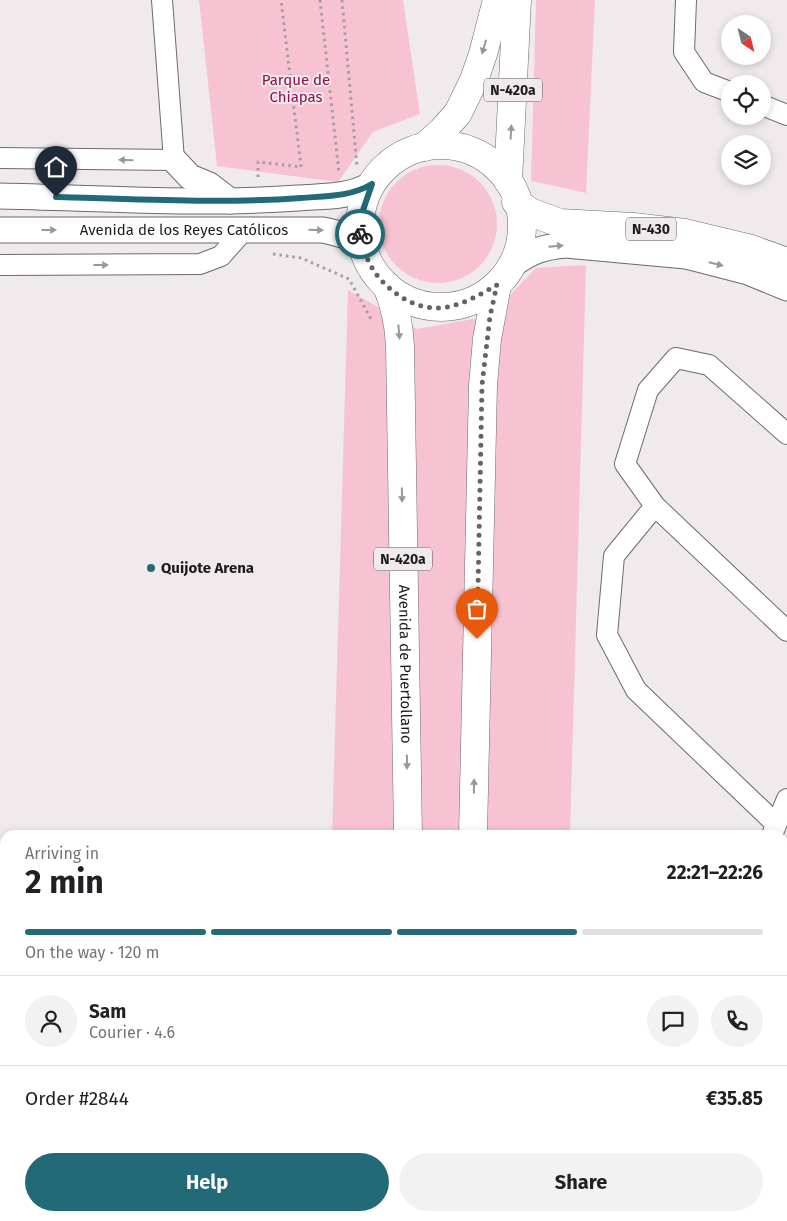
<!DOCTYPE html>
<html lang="en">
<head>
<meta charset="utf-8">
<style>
  :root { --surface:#fff; --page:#f2f2f2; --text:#202124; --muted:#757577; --line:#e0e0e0; --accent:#236a79 }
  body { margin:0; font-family:"Fira Sans",sans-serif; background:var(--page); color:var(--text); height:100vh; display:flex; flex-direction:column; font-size:19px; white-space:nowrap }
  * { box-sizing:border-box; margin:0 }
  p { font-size:16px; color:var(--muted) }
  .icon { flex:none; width:28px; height:28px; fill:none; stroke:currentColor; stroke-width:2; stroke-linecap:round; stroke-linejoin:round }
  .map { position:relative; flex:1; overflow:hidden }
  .details { position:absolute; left:0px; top:830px; width:788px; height:391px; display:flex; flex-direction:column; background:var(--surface); border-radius:15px 15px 0 0; box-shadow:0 2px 8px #0003 }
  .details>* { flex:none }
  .needle { width:32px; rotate:145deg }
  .controls { position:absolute; left:721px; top:15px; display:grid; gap:10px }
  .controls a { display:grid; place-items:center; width:50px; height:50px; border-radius:50%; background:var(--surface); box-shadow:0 2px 8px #0003; font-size:25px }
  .pin { position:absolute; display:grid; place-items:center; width:42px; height:42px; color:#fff; margin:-51px -21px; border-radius:50% 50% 50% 0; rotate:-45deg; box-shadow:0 0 5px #0007 }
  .pin .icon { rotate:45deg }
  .courier { position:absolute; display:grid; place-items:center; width:50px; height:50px; margin:-25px; border:4px solid #236a79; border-radius:50%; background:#fff; color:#222; box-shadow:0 1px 6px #0007 }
  .overview em { font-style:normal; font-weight:700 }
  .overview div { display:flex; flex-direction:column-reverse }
  .overview { display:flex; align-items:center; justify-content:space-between; height:85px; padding:0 25px }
  h1 { font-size:32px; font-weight:700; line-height:38px }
  .bar { display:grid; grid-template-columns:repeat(4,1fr); gap:8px 5px; align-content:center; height:60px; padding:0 25px }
  .bar i { height:6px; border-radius:4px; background:var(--line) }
  .bar .selected { background:var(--accent) }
  .bar p { grid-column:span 4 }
  .line { display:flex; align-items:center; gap:12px; padding:0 25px; border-top:1px solid var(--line) }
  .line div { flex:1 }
  .round { display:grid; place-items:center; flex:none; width:52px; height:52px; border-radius:26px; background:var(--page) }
  .cta { display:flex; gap:10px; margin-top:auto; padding:10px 25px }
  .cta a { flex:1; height:58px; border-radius:30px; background:var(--accent); color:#fff; font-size:20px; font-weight:700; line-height:58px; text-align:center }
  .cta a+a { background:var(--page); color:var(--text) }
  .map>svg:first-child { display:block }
  .green { fill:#f7c3d3 }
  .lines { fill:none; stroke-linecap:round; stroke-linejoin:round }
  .minor-casing { stroke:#6f696b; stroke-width:22 }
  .major-casing { stroke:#6f696b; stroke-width:27 }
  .highway-casing { stroke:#6f696b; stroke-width:29 }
  .path { stroke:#a49ea0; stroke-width:3; stroke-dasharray:2.5 4; stroke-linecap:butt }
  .minor { stroke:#fff; stroke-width:20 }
  .major { stroke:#fff; stroke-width:25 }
  .highway { stroke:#fff; stroke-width:28 }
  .oneway { fill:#999898 }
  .done { stroke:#676364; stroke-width:5; stroke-dasharray:0 9 }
  .route { stroke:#236a79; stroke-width:6 }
  .poi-dot { fill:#236a79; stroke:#f1eaec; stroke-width:2 }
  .labels { text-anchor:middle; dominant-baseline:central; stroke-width:4; stroke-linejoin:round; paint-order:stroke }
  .shield { fill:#f1eaec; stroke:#5d585a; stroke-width:1 }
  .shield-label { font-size:14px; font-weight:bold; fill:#1d1a1b }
  .park-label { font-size:15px; fill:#8c124e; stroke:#f1eaec }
  .street-label { font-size:15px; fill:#1d1a1b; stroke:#f1eaec }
  .poi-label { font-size:15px; font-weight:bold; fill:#1d1a1b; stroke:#f1eaec; text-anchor:start }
</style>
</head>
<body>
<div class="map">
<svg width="787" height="1221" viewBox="0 0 787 1221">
  <rect width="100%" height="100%" fill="#f1eaec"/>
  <path class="green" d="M199,0h204l17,114 -47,18 -35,50 -121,-16z
    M536,0h59l-9,193 -55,-12z
    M379 224a59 59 0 1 1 118 0a59 59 0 1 1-118 0Z
    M586,265l-16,570h-238l16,-545 69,39 73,-13 46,-48z
    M411,1216h71v5h-71z"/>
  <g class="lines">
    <defs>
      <path id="minor" d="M686,0l-2,52 20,30 26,10
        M762,105l25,10
        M0,158l174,2 -12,-160
        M0,265l200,-1 21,-8 23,-26
        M655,506l132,125
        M776,824l-140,-134 -29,-55 7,-79 41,-50 -30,-42 23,-74 28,-32 33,7 78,69
        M772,835l15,-36
        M782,868l5,3
        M782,922l5,2
        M0,1068l5,-3
        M116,1216l2,5"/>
      <g id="major">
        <path d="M174,160l16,17 19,8 21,16"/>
        <path d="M0,196c99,2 199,9 298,2 25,-2 51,0 74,-14"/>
        <path id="s1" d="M0,230h323c18,4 27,6 41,18"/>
        <path d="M512,265c19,-14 31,-18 54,-20l120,11 62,16 39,16"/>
      </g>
      <g id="highway">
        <circle cx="441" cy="226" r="81"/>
        <path d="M424,147l18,-16 16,-18 16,-33 9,-26 14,-54"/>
        <path d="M508,181l9,-181"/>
        <path d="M516,202l14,10 30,11 73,4 52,6 63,15 39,14"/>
        <path id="s2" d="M387,286c8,19 12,38 13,60l8,489"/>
        <path d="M473,835l10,-450 4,-46 10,-54"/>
        <path d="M487,1216l1,5"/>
        <path d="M403,1221v-5"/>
      </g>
    </defs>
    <use href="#minor" class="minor-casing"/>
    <use href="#major" class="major-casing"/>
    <use href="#highway" class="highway-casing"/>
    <path class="path" d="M320,0l19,173
      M342,0l15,166
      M258,177v-15l43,5 -20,-167
      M273,254l28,4 48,21 22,40"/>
    <use href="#minor" class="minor"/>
    <use href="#major" class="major"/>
    <use href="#highway" class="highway"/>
  </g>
  <defs><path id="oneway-solid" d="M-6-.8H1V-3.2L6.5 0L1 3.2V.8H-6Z" transform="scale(1.25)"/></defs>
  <g class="oneway">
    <use href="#oneway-solid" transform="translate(484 47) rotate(106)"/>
    <use href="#oneway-solid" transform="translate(511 132) rotate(-87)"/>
    <use href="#oneway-solid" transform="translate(126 160) rotate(-179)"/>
    <use href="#oneway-solid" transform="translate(49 230)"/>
    <use href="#oneway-solid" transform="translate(316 230) rotate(1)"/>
    <use href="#oneway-solid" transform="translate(556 246) rotate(-5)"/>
    <use href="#oneway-solid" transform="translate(716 264) rotate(14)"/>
    <use href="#oneway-solid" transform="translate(101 265)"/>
    <use href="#oneway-solid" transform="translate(399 332) rotate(85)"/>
    <use href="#oneway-solid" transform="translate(402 495) rotate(89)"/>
    <use href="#oneway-solid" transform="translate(407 762) rotate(89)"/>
    <use href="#oneway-solid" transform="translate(474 786) rotate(-89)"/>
  </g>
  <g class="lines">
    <path class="done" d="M360,234c3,10 5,22 11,32 12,22 40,42 65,42 22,0 43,-13 61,-23l-7,31 -8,69 -5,254"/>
    <path class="route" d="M56,197c82,2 164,7 245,1 24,-2 49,-1 71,-14l-11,32 -1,18"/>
  </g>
  <circle class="poi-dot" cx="151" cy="568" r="5"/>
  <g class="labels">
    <g class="shield">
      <rect x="484" y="78.5" width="58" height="23" rx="4"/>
      <rect x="626" y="217.5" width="50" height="23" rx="4"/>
      <rect x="374" y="547.5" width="58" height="23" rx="4"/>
    </g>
    <g class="shield-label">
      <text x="513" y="90">N-420a</text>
      <text x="651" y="229">N-430</text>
      <text x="403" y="559">N-420a</text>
    </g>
    <g class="park-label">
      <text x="296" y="80">Parque de<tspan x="296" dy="17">Chiapas</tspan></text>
    </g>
    <g class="street-label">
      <text stroke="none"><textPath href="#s1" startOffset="184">Avenida de los Reyes Católicos</textPath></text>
      <text stroke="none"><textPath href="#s2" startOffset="380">Avenida de Puertollano</textPath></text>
    </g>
    <g class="poi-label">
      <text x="161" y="568">Quijote Arena</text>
    </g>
  </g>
</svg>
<div class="controls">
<a><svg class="needle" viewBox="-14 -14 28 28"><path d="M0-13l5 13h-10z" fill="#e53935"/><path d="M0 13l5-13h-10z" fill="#757577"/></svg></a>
<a><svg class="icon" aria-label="locate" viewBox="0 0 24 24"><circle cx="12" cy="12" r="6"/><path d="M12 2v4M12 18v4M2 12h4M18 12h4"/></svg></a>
<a><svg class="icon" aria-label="layers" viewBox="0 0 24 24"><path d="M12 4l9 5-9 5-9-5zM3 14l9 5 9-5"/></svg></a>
</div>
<div class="pin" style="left:477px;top:639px;background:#ea580c"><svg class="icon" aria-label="bag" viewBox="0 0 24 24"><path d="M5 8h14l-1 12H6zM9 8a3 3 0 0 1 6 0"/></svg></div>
<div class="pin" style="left:56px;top:197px;background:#1f2937"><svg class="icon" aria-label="home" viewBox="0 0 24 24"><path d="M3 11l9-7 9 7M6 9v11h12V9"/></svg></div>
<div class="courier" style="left:360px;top:234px"><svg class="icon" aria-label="bike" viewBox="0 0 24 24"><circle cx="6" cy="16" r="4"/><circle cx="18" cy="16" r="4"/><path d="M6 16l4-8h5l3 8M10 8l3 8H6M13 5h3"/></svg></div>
<section class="details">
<div class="overview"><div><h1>2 min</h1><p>Arriving in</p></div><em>22:21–22:26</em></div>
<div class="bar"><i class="selected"></i><i class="selected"></i><i class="selected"></i><i></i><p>On the way · 120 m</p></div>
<div class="line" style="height:90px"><a class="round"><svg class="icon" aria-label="person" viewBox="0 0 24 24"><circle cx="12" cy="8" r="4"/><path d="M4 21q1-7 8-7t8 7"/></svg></a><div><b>Sam</b><p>Courier · 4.6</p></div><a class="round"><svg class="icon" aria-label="chat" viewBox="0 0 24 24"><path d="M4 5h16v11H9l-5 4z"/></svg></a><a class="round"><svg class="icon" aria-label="phone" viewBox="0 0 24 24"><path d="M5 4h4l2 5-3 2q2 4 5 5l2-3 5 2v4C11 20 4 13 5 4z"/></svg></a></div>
<div class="line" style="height:65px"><div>Order #2844</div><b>€35.85</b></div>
<div class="cta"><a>Help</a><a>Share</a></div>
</section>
</div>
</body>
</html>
